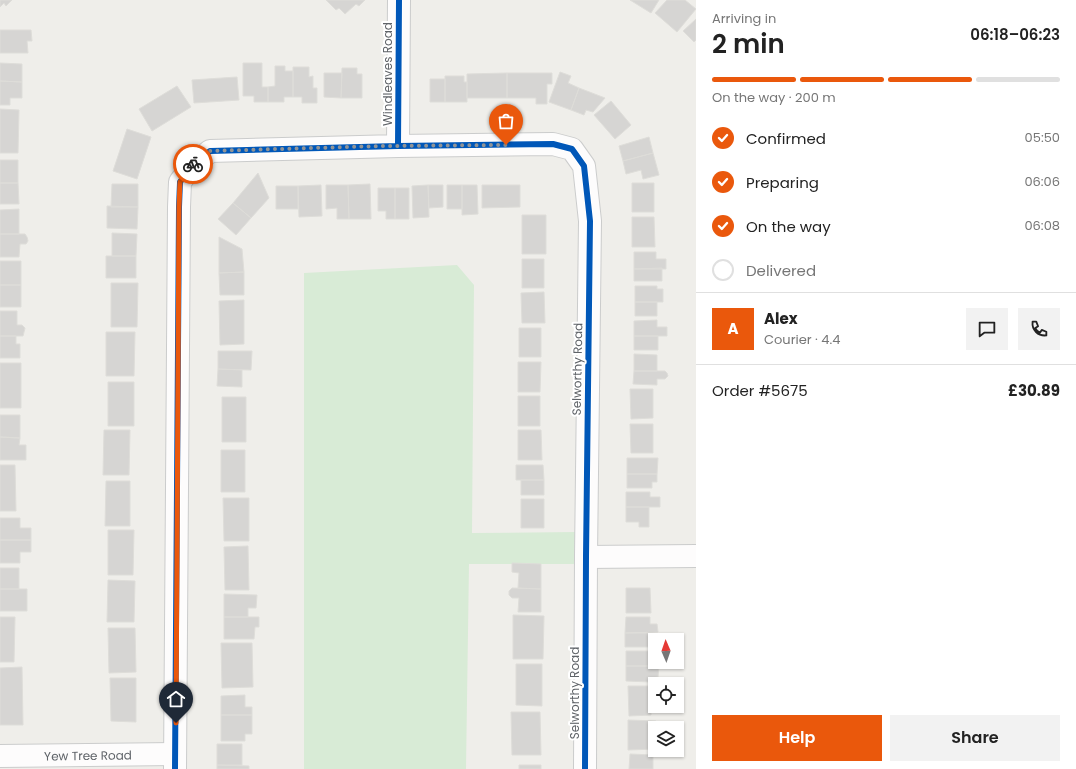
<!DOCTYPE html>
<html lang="en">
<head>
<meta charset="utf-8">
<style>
  :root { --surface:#fff; --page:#f2f2f2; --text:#222; --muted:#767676; --line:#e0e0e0; --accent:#ea580c }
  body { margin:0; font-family:Poppins,sans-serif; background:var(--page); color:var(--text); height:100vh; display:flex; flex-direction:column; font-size:15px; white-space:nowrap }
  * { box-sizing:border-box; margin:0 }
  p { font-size:13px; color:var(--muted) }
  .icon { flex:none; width:22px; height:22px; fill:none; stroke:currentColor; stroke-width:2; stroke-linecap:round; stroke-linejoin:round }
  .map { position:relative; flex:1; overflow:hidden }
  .side { display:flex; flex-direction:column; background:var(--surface); width:380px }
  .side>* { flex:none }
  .needle { width:26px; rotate:358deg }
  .tools { position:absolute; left:648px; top:633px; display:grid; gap:8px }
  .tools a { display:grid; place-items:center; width:36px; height:36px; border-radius:0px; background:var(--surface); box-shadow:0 1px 3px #0004; font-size:20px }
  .pin { position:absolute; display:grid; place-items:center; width:34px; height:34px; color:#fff; margin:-41px -17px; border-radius:50% 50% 50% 0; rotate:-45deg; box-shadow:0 0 4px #0007 }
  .pin .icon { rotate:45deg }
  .courier { position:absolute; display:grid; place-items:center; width:40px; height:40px; margin:-20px; border:3px solid #ea580c; border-radius:50%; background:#fff; color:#222; box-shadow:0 1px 5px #0007 }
  .head em { font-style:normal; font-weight:600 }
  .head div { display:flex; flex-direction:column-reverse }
  .head { display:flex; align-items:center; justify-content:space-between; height:68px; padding:0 16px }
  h1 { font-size:26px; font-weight:600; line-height:30px }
  .bar { display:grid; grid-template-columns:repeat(4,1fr); gap:6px 4px; align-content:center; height:48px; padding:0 16px }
  .bar i { height:5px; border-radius:3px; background:var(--line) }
  .bar .selected { background:var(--accent) }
  .bar p { grid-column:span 4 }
  .line { display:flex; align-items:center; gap:10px; padding:0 16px; border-top:1px solid var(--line) }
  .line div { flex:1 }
  .round { display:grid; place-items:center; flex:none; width:42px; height:42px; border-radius:0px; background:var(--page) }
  ol { padding:0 16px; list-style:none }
  li { display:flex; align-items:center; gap:12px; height:44px }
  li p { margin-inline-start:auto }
  li .icon { padding:4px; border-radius:50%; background:var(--accent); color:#fff; stroke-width:4 }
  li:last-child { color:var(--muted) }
  li i { width:22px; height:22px; border:2px solid var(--line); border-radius:50% }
  .primary-button { display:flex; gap:8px; margin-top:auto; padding:8px 16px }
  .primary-button a { flex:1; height:46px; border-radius:0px; background:var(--accent); color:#fff; font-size:16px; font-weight:600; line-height:46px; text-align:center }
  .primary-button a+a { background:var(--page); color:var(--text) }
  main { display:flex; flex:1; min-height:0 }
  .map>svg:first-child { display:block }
  .green { fill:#d8ebd6 }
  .building { fill:#d6d5d3; stroke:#deddd9 }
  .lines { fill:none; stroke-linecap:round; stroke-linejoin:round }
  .minor-casing { stroke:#cbcccc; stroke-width:24 }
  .minor { stroke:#fdfcfc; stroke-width:22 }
  .cycleway-casing { stroke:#fff; stroke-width:8 }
  .cycleway { stroke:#0057b8; stroke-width:6 }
  .done { stroke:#919496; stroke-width:4; stroke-dasharray:0 7.2 }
  .route { stroke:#ea580c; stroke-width:5 }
  .labels { text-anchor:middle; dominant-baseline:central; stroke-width:4; stroke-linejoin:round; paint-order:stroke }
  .street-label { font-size:12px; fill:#5f6368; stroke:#fff }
</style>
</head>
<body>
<main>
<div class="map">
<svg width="696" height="769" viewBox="0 0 696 769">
  <rect width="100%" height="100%" fill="#efeeea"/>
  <path class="green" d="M457,265l17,20 -2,248 104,-1v32h-107l-3,205h-162v-496z"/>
  <path class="building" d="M0,0h12l-6,6 -2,-3 -4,4z
    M326,0h39l-6,6 -3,-2 -11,10 -6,-6 -3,2z
    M630,0h29l-8,13z
    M667,0h18l11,9 -19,23 -22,-19z
    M696,19v21l-2,2 -11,-11z
    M0,30h31l1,11h-5l1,12h-28z
    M0,63l22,1v18l-22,-1z
    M243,63h19v24h6v15h-14v-6h-11z
    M275,66h10v5h8v26h-9v5h-16v-15l7,-1z
    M293,67h16v10l4,-1v12h4v15h-15v-6h-9z
    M342,68h15v6h5v24h-21z
    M560,72l11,4 -3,7 11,5 -8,22 -22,-8z
    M324,73h18l-1,25 -17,-1z
    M507,73v25h-40v-24z
    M507,73h45v11h-5v20h-11v-6h-29z
    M445,76h19v6h3v20h-22z
    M237,77l2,23 -45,3 -2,-23z
    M430,79h15v23h-15z
    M0,81l22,1v16h-12v7h-10z
    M177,86l14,21 -39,24 -13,-22z
    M579,88l26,10 -12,14 -7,-2 -2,5 -13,-5z
    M611,101l20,24 -16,14 -21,-24z
    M0,109l19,1 -1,43h-18z
    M127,129l24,8 -14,42 -24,-8z
    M649,137l4,16 -30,8 -4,-15z
    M653,153l6,22 -16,4 -2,-9 -15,4 -3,-13z
    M0,160h18v23h-18z
    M258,173l11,25 -18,20 -18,-15z
    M0,183h18l1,21h-19z
    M632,183h22v29h-22z
    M112,184h26v23h-27z
    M370,184l1,35h-22l-1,-34z
    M321,185l1,31 -23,1 -1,-31z
    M326,185h22l1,34h-12v-11l-11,1z
    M428,185h15v22l-14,1z
    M428,185l1,32 -16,1 -1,-32z
    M447,185h15v24h-15z
    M462,185h15l1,29 -16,1z
    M482,185h38v22l-38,1z
    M276,186h22v23h-22z
    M378,188h17v31h-9v-8h-8z
    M395,188h14v31h-14z
    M233,203l18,15 -15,17 -18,-16z
    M107,206l31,1 -1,22 -30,-1z
    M19,209v25h-19v-24z
    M522,215h24v39h-24z
    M632,217h22l1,30h-23z
    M112,233l25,1 -1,22h-24z
    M0,234h25l2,3 1,4 -2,3h-6l-1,13h-19z
    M219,237l23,12 2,23 -25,1z
    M634,252h22v7h10v10h-32z
    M106,256h30v22h-30z
    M522,259h22v29h-22z
    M0,261h21v24h-21z
    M662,268v13h-28v-12z
    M244,272v23h-24l-1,-22z
    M111,283h27l-1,44h-26z
    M0,285h21v22h-21z
    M635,286h22v3h6v13h-28z
    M544,292l1,31h-23l-1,-30z
    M244,300v44l-24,1 -1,-44z
    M635,302h22v14h-22z
    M0,311h17v14h5l3,3 -2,8h-23z
    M657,320v7h10v9h-33v-15z
    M519,328h22v29h-22z
    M106,332h29l-1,44h-28z
    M0,336h16v8h4v14h-20z
    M634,336h24v14h-24z
    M218,351h34l-1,19 -33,-1z
    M634,354l23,1v16h-23z
    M518,362h23l-1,30h-22z
    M0,363h21v45h-21z
    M218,369l24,1v17l-25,-1z
    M634,371h31l2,2 1,3 -3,3h-8v6l-24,-1z
    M108,382h26v44h-26z
    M630,389h23v29l-22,1z
    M518,396h22v30h-22z
    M222,397h24v45h-24z
    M0,415h20v23l-20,-1z
    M630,424h23v29h-22z
    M104,430h26l-1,45h-26z
    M518,430h23l1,30h-24z
    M0,437l20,1 -1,7h7v15h-26z
    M221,450h24v42h-24z
    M627,458h31l-1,16h-30z
    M0,465h15l1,46h-16z
    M516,465h27l1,15h-28z
    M627,474h30v8h-5v6h-25z
    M521,480h23v15h-23z
    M106,481h24v45h-25z
    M626,492h24v5h10v10h-34z
    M223,498h26v43h-25z
    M521,499h23v29h-23z
    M626,507h23v20h-10v-5h-13z
    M0,518h20v10h11v12h-31z
    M108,530h26l-1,45h-25z
    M0,540h31v12h-11v11h-20z
    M248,546l1,44h-24l-1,-43z
    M512,563l29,1v25l-23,-1 1,-15 -7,-1z
    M0,568h19v21h-19z
    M108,580l27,1 -1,41h-27z
    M512,588l29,1v23h-23l1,-14h-7l-3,-3v-4z
    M626,588h24l1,25h-25z
    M0,589h27v22h-27z
    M224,594l33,1 -1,13h-8v9h-24z
    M513,615l31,1 -1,43h-30z
    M0,617h15l-1,45h-14z
    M224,617h35v10h-4l-1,12h-30z
    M626,617h24v7h7l1,8 -33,1z
    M108,628h27l1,44 -27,1z
    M625,633h25v14h-25z
    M221,643h31l1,44 -31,1z
    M626,651h29v10h-5v5h-24z
    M516,664h26v42l-26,-1z
    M626,666h33l-1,11 -7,1v4l-25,-1z
    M22,667l1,58h-23v-57z
    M110,678h26v44l-25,-1z
    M628,686h22l1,29 -22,1z
    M245,695v12h7v8h-31v-19z
    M511,712h29l1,43h-29z
    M221,715h31v19h-7v7h-24z
    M628,720l28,1 -1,28 -27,1z
    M217,744h25v21h-25z
    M630,754l23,1v14h-24z
    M217,765l32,1v3h-32z
    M519,765h22v4h-22z"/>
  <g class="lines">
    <defs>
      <g id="minor">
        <path d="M398,146l155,-2 19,5 12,17 6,55 -4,336 -1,212"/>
        <path d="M586,557l110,-1"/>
        <path id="s1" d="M0,756l175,-2"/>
        <path d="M175,769l4,-562 1,-25 12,-16 18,-15 188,-5 1,-146"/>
      </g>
    </defs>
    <use href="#minor" class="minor-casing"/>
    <use href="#minor" class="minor"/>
    <defs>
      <path id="cycleway" d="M398,146l155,-2 19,5 12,17 6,55 -4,336 -1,212
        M175,769l4,-562 1,-25 12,-16 18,-15 188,-5 1,-146"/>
    </defs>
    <use href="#cycleway" class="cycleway-casing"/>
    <use href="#cycleway" class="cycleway"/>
  </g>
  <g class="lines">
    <path class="done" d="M193,164l17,-13 172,-5 124,-1"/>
    <path class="route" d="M176,723l3,-516 1,-25 13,-18"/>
  </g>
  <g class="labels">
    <g class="street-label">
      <text transform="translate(387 74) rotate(-90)">Windleaves Road</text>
      <text transform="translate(577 369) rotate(-89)">Selworthy Road</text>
      <text transform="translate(574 693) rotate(-90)">Selworthy Road</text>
      <text stroke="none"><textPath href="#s1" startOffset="88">Yew Tree Road</textPath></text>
    </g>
  </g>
</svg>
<div class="tools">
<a><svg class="needle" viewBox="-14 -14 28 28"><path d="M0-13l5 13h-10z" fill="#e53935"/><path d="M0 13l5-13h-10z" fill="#767676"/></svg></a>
<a><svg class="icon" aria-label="locate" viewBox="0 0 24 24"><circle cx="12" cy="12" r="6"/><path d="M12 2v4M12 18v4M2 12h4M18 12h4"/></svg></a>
<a><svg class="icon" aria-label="layers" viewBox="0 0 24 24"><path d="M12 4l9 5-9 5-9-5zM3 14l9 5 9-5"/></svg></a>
</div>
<div class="pin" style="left:506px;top:145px;background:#ea580c"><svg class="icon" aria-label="bag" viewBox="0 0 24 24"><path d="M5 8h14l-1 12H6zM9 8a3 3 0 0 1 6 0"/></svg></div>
<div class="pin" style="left:176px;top:723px;background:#1f2937"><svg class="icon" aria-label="home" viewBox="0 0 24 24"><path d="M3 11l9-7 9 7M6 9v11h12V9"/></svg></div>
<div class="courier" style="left:193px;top:164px"><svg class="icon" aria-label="bike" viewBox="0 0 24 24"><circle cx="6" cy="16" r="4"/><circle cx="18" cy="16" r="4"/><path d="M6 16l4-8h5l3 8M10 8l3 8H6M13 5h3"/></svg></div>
</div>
<section class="side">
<div class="head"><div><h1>2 min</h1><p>Arriving in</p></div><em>06:18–06:23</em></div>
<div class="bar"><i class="selected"></i><i class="selected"></i><i class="selected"></i><i></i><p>On the way · 200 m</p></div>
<ol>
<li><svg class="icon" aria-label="check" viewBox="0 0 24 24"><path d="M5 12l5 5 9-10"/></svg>Confirmed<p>05:50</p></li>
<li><svg class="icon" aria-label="check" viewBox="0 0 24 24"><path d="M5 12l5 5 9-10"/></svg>Preparing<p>06:06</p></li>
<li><svg class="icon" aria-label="check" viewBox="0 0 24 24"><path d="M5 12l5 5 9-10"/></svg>On the way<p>06:08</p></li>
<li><i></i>Delivered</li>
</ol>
<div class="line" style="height:72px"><b class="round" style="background:var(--accent);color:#fff">A</b><div><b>Alex</b><p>Courier · 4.4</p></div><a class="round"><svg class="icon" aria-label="chat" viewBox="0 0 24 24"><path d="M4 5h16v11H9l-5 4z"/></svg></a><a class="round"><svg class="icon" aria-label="phone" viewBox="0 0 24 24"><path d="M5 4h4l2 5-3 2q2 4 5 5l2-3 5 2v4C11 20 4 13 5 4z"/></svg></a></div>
<div class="line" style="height:52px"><div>Order #5675</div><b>£30.89</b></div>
<div class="primary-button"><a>Help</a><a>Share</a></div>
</section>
</main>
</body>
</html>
